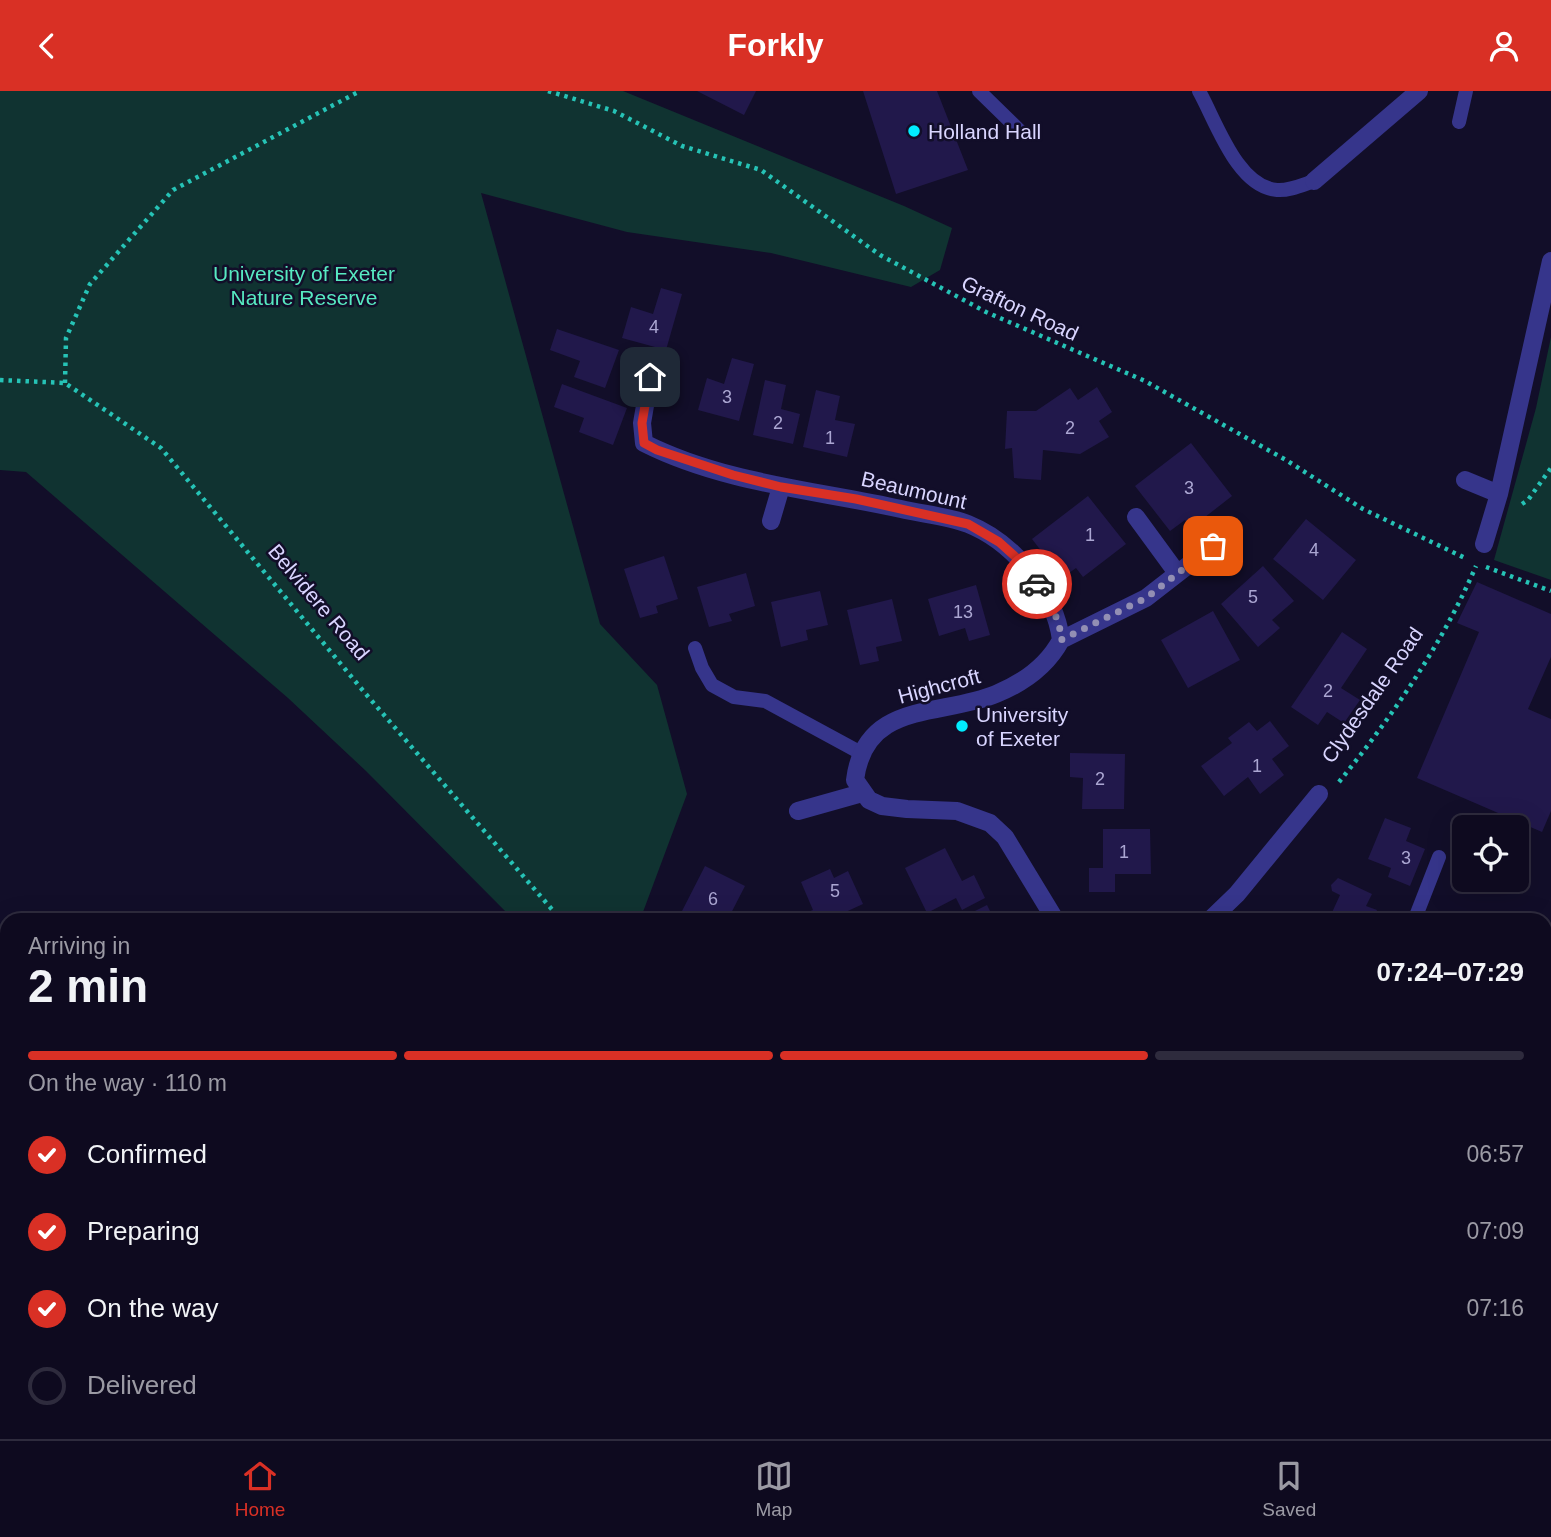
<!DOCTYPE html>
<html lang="en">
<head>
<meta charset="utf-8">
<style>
  :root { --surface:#0e0a1f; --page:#171328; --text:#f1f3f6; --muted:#9b9aa4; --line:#2e2b3d; --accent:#d93025 }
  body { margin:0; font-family:Arial,sans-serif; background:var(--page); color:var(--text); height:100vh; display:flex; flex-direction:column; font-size:26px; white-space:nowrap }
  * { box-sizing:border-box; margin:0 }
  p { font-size:23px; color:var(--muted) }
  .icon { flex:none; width:38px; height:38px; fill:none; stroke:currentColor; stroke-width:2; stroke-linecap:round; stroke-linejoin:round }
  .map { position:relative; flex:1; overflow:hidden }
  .panel { position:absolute; left:0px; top:822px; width:1552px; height:527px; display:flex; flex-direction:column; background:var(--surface); border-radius:21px 21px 0 0; box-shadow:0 7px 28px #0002,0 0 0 2px var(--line) }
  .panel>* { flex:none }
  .tools { position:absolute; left:1452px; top:724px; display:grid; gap:14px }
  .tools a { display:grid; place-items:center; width:77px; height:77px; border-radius:10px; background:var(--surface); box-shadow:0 7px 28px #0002,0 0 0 2px var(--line); font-size:35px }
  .pin { position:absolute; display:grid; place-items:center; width:60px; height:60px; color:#fff; margin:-30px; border-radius:14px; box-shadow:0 4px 10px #0006 }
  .courier { position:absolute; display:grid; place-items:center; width:70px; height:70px; margin:-35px; border:5px solid #d93025; border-radius:50%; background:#fff; color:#222; box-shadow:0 2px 9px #0007 }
  .summary em { font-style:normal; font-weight:600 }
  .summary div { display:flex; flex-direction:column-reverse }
  .summary { display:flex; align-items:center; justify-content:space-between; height:119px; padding:0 28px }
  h1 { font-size:46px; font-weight:600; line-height:52px }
  .bar { display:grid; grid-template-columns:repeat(4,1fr); gap:10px 7px; align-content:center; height:84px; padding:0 28px }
  .bar i { height:9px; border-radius:5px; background:var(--line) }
  .bar .current { background:var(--accent) }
  .bar p { grid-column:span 4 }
  ol { padding:0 28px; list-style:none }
  li { display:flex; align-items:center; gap:21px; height:77px }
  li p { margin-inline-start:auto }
  li .icon { padding:7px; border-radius:50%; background:var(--accent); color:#fff; stroke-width:4 }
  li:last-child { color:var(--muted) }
  li i { width:38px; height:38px; border:4px solid var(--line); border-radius:50% }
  header { display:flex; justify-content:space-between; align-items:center; height:91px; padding:0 28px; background:var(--accent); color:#fff; font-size:32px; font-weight:600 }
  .dock { display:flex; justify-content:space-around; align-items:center; height:98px; border-top:2px solid var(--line); background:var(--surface); font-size:19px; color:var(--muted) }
  .dock a { display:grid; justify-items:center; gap:4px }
  .dock .current { color:var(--accent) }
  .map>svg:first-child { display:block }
  .green { fill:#103331 }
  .building { fill:#21184b }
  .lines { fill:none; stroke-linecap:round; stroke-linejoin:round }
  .path { stroke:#26c3b6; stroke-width:4.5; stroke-dasharray:3.5 5; stroke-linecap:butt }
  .service { stroke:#36358b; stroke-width:14 }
  .minor { stroke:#36358b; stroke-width:18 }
  .done { stroke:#938fb4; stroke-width:7; stroke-dasharray:0 12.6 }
  .route { stroke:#d93025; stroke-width:9 }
  .poi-dot { fill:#01ecff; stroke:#120e29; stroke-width:2.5 }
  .labels { text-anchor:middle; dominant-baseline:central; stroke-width:5; stroke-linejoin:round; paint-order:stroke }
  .number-label { font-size:18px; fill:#aba6d2 }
  .poi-label { font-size:21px; fill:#d9d5ff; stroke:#120e29; text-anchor:start }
  .park-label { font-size:21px; fill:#57e9c1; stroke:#120e29 }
  .street-label { font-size:21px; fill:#d9d5ff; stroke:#120e29 }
</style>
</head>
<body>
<header><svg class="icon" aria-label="back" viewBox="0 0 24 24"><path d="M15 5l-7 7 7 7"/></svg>Forkly<svg class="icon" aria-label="person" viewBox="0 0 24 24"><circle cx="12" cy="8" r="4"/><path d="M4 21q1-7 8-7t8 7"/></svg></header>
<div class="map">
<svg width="1551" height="1348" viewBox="0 0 1551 1348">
  <rect width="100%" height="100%" fill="#120e29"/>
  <path class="green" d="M0,0h623l281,115 48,22 -12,42 -29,17 -140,-34 -144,-21 -146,-39 119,431 57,61 30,109 -47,126h-126l-148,-149 -78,-73 -262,-226 -26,-2z
    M1551,246v243l-57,-20 42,-152z
    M7,1303v39h525l41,6h-573v-44z"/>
  <path class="building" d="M697,0h59l-12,24z
    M863,0h74l31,79 -72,24z
    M661,197l21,6 -16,56 -44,-12 9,-31 22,7z
    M557,238l62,21 -14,38 -31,-11 6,-16 -30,-11z
    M732,267l22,6 -15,57 -41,-11 9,-32 17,6z
    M765,289l21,5 -5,24 19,5 -7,30 -40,-9z
    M562,293l65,24 -14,37 -34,-13 5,-14 -30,-11z
    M1097,296l15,25 -13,9 10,16 -29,17 -37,-4 -2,30 -27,-2 -2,-30 -7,1 2,-38h29l34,-23 8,12z
    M816,299l24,6 -5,24 20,4 -8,33 -44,-10z
    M1191,352l41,53 -41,32 -6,-8 -15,11 -35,-45z
    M1088,405l38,48 -43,33 -7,-9 -14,10 -30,-39z
    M1306,428l50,41 -33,40 -50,-41z
    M664,465l14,43 -22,7 2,7 -18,5 -16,-49z
    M1263,475l31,35 -22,19 8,8 -22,19 -37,-43z
    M746,482l9,33 -26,8 3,7 -23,6 -12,-40z
    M1477,491l74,32v43l-23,52 23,10v92l-9,21 -125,-54 62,-146 -22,-9z
    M976,494l14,50 -21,6 -4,-13 -26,8 -11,-37z
    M820,500l8,34 -22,5 2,10 -27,7 -10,-45z
    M892,508l10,42 -26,6 3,14 -19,4 -13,-55z
    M1213,520l27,49 -52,28 -27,-48z
    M1342,541l25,17 -26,39 19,12 -16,23 -17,-11 -9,13 -27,-18z
    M1270,630l19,25 -17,13 12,16 -24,19 -12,-17 -24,19 -23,-30 31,-23 -4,-5 21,-16 8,9z
    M1070,662l55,1 -1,55h-42l1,-31 -13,-1z
    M1385,727l26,10 -5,13 19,8 -15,37 -22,-9 3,-9 -23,-9z
    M1103,738h47l1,45h-36v18h-26v-24h14z
    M945,757l17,33 12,-6 11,23 -23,12 -6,-12 -29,15 -22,-45z
    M705,775l40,20 -18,35h-31l-15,-8z
    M830,778l4,9 14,-7 15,33 -37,17h-26l-2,-5 15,-6 -12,-28z
    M1338,787l34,16 -6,12 11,4 -4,11 -44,-2 11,-24 -8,-4 -1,-6z
    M987,814l8,16h-40z
    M1551,1046v107l-6,3v-108z
    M1110,1342h47l2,6h-48z"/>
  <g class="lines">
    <path class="path" d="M548,0l66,20 68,35 79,24 119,85 106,57 159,69 141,79 77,49 102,49
      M0,289l65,3 96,65 204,245 197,228
      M65,292l1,-45 24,-54 83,-94 187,-99
      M1522,413l6,-4 23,-32
      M1486,476l65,24
      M1339,691c54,-67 103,-137 137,-216
      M1545,1323l6,-8"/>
    <path class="service" d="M979,0l42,41
      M1199,0c17,30 38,96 78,99 12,1 25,-5 37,-9
      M1459,31l7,-31
      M695,557l7,20 10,17 22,12 31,4 96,52
      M1414,830l25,-64
      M1545,931l6,3
      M1545,978l6,2
      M271,1342l3,6
      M633,1348l7,-6"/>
    <path class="minor" d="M1314,90l105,-90
      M650,286l-8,46 2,20c79,40 171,47 257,66 21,5 47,7 67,15 45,18 87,68 93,116
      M1465,389l34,14 52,-233
      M1136,426l41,56
      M771,430l10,-34
      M1484,453l15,-50
      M1061,549l85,-42 85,-66
      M798,720l64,-18
      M1056,830l-51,-84 -15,-14 -33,-12 -50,-2 -25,-3 -13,-6 -14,-20c10,-80 86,-63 141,-86 27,-11 51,-28 65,-54
      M1209,830l28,-27 82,-100
      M1545,1192l6,-3
      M1545,1280l6,-8
      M996,1342l1,6
      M1439,1348l2,-6
      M1496,1348l4,-6"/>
  </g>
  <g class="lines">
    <path class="done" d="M1037,493l22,38 2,18 85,-42 67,-52"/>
    <path class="route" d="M650,286l-8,46 2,20 13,7 76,25 48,12 75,12 112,25 31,18 21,19 17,23"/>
  </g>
  <g class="poi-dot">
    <circle cx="914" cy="40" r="7"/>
    <circle cx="962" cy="635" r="7"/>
  </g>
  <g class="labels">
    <g class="number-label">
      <text x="654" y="236">4</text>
      <text x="727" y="306">3</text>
      <text x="778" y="332">2</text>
      <text x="1070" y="337">2</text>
      <text x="830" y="347">1</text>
      <text x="1189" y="397">3</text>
      <text x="1090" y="444">1</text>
      <text x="1314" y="459">4</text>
      <text x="1253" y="506">5</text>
      <text x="963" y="521">13</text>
      <text x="1328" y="600">2</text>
      <text x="1257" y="675">1</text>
      <text x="1100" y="688">2</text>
      <text x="1124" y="761">1</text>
      <text x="1406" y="767">3</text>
      <text x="835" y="800">5</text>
      <text x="713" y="808">6</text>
    </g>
    <g class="poi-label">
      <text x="928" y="40">Holland Hall</text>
      <text x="976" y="623">University<tspan x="976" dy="24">of Exeter</tspan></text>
    </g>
    <g class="park-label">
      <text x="304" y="182">University of Exeter<tspan x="304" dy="24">Nature Reserve</tspan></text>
    </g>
    <g class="street-label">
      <text transform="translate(1020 217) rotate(25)">Grafton Road</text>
      <text transform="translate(914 399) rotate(13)">Beaumount</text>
      <text transform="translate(319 511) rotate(50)">Belvidere Road</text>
      <text transform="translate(939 595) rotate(-15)">Highcroft</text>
      <text transform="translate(1372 604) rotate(-55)">Clydesdale Road</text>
    </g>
  </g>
</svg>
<div class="tools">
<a><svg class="icon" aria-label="locate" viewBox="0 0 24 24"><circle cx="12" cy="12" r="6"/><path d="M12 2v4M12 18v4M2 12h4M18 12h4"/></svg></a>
</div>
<div class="pin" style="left:1213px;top:455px;background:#ea580c"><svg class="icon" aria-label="bag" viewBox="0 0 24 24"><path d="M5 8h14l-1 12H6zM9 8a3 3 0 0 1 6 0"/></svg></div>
<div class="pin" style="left:650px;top:286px;background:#1f2937"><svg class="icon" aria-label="home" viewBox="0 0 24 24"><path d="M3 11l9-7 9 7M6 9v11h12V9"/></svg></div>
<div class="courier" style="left:1037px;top:493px"><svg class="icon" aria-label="car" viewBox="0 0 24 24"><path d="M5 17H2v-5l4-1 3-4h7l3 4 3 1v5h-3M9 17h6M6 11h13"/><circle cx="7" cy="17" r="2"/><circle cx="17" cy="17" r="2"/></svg></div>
<section class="panel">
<div class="summary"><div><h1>2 min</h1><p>Arriving in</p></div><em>07:24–07:29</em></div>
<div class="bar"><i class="current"></i><i class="current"></i><i class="current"></i><i></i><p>On the way · 110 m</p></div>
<ol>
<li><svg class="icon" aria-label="check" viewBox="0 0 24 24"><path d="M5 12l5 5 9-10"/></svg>Confirmed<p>06:57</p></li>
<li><svg class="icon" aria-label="check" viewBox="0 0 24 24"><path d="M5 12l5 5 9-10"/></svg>Preparing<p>07:09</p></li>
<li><svg class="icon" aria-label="check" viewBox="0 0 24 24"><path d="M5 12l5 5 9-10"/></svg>On the way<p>07:16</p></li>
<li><i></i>Delivered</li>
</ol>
</section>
</div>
<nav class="dock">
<a class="current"><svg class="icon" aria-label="home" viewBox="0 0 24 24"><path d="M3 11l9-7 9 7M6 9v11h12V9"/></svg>Home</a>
<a><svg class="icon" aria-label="map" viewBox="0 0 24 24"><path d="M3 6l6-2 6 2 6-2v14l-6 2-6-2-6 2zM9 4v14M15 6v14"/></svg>Map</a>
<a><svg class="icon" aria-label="saved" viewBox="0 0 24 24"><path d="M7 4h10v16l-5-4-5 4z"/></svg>Saved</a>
</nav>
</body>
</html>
